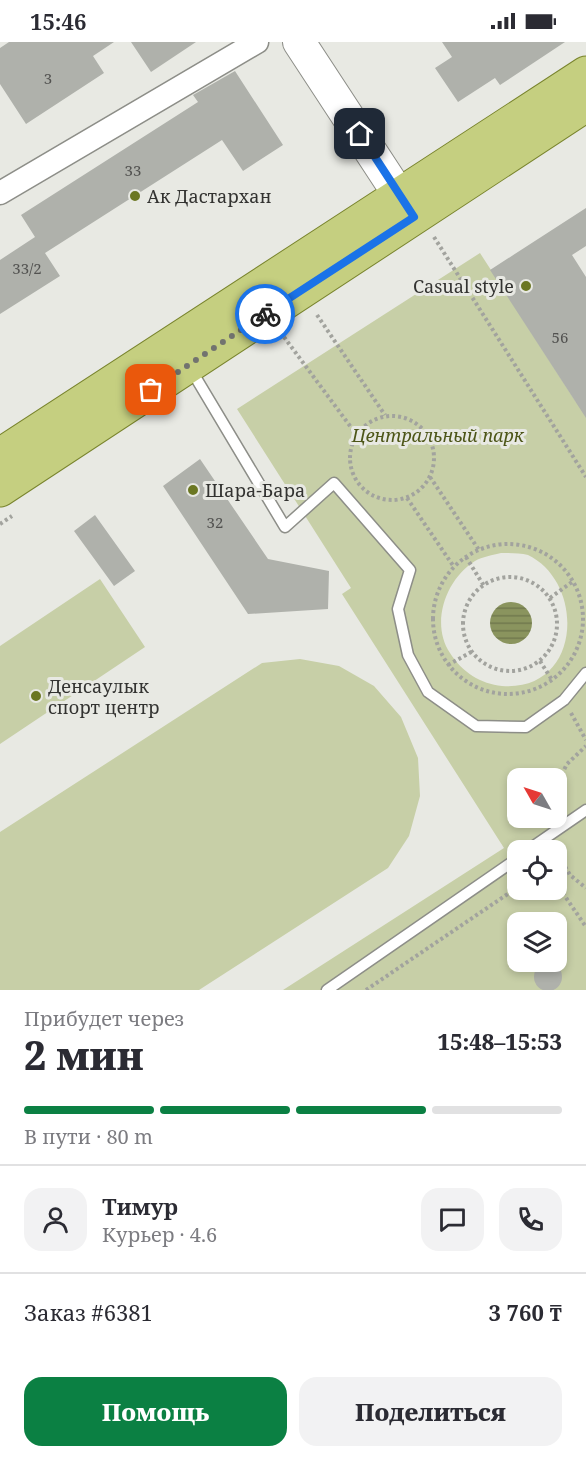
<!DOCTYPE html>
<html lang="ru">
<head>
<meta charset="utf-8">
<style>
  :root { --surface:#fff; --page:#f2f2f3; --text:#2b2b33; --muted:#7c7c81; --line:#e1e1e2; --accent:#0b8043 }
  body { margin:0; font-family:"Noto Serif",serif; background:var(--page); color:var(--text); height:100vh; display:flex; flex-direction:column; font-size:22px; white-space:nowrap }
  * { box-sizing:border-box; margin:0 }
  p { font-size:20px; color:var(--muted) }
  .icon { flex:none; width:33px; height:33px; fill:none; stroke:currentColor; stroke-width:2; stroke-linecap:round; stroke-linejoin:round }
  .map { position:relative; height:948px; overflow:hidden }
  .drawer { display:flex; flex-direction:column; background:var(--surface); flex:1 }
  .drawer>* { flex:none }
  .needle { width:39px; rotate:309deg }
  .fabs { position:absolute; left:507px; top:726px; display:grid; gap:12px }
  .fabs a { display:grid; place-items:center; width:60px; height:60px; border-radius:12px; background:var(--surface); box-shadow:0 3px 9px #0003; font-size:30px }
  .pin { position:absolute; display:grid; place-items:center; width:51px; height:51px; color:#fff; margin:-26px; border-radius:12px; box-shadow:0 3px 9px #0006 }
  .courier { position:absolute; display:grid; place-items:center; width:60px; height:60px; margin:-30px; border:4px solid #1a73e8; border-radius:50%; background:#fff; color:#222; box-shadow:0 2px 8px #0007 }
  .overview em { font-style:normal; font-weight:800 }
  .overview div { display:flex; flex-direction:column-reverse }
  .overview { display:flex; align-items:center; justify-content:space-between; height:102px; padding:0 24px }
  h1 { font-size:39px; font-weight:800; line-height:45px }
  .bar { display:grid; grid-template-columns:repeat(4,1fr); gap:9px 6px; align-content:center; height:72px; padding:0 24px }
  .bar i { height:8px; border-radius:4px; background:var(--line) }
  .bar .on { background:var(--accent) }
  .bar p { grid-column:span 4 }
  .line { display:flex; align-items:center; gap:15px; padding:0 24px; border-top:2px solid var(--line) }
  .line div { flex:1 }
  .round { display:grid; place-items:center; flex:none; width:63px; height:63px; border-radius:18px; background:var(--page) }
  .button { display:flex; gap:12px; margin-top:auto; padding:12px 24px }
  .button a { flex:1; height:69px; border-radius:18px; background:var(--accent); color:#fff; font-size:24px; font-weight:800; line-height:69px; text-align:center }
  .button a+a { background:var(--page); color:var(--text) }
  .status { display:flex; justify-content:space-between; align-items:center; height:42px; padding:0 30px; background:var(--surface); direction:ltr }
  .status svg { height:16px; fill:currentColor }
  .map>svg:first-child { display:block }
  .green { fill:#c7cfa7; fill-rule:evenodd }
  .water { fill:url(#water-rules) }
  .building { fill:#afb1ab }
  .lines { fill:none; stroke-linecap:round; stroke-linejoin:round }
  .service-casing { stroke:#8d8e88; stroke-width:13 }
  .minor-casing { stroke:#8d8e88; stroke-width:25 }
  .secondary-casing { stroke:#8d8e88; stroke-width:34 }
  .primary-casing { stroke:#79842d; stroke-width:35 }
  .path { stroke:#a2a39e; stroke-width:4; stroke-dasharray:3 3; stroke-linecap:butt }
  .service { stroke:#fff; stroke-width:10 }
  .minor { stroke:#fff; stroke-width:22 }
  .secondary { stroke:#fff; stroke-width:32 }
  .primary { stroke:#c5cf80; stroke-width:33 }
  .done { stroke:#72736f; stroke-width:6; stroke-dasharray:0 10.8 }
  .route { stroke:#1a73e8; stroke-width:8 }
  .poi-dot { fill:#6b7722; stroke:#e8e9e3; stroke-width:2 }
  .labels { text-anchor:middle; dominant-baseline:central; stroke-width:6; stroke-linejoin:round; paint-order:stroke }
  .number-label { font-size:15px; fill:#525250 }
  .poi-label { font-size:18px; fill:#333331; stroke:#e8e9e3; text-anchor:start }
  .park-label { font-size:18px; font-style:italic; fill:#4d5618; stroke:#e8e9e3 }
</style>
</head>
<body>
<div class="status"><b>15:46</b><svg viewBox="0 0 49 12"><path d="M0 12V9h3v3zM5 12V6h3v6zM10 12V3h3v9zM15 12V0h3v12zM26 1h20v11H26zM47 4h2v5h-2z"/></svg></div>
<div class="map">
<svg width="586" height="948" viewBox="0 0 586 948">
  <defs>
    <pattern id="water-rules" width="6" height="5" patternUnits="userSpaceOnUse" patternTransform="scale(1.5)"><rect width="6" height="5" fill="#8a945e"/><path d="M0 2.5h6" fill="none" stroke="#71794e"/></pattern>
  </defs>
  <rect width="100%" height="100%" fill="#e8e9e3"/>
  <path class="green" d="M480,211l96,149 10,-6v594h-303l221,-142 -162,-254 9,-6 -114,-179zM501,511c9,0 19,0 27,2 58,28 54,137 -26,131 -21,-2 -40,-14 -52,-33 -20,-30 -4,-74 25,-92 7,-4 18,-6 26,-8zM518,736h38v40h-38zM518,808h38v40h-38zM518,880h38v40h-38z
    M100,537l45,68 -145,97v-98z
    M300,617l39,7 35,20 27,31 17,41 2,38 -11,40 -21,32 -189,122h-199v-158l262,-169z"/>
  <path class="water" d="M490 581a21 21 0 1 1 42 0a21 21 0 1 1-42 0Z"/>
  <path class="building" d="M9,0h105l-21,14 11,17 -78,51 -26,-40v-36z
    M131,0h65l-45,30z
    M442,0h123l-65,43 -5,-7 -37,24 -23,-34 17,-11z
    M235,29l48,74 -40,26 -21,-31 -177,113 15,23 -60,38v-54l35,-23 -14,-22 177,-113 -5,-7z
    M586,166v38l-14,9 14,22v141l-96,-148z
    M200,417l68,100 61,12 -1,38 -80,5 -85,-128z
    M95,473l40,56 -21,15 -40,-55z
    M534 935a14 14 0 1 1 28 0a14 14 0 1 1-28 0Z"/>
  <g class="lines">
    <defs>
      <path id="service" d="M190,326l95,159 49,-44 76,87 -12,39 10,46 20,37 48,34 50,1 38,-27 22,-27
        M528,808l58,-40
        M327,948l191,-132"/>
      <path id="minor" d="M0,151l257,-151"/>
      <path id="secondary" d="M299,0l114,174"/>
      <path id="primary" d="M0,413l586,-382
        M0,448l586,-385"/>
    </defs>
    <use href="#service" class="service-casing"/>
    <use href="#minor" class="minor-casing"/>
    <use href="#secondary" class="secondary-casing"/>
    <use href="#primary" class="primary-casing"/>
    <path class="path" d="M434,195l152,240
      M317,273l68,100
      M284,295l72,97
      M350 416a42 42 0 1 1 84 0a42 42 0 1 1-84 0Z
      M430,435l49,73
      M407,456l47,69
      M0,482l12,-8
      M433 577a75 75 0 1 1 150 0a75 75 0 1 1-150 0Z
      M466,515l18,29
      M463 582a47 47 0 1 1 94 0a47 47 0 1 1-94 0Z
      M550,556l22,-16
      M540,619l12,19
      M448,623l25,-14
      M571,671l15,27
      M556,743l11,-21 19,-18
      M556,809l14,24 16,13
      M556,841l30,44
      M366,948l152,-103"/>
    <use href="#service" class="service"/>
    <use href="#minor" class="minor"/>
    <use href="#secondary" class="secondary"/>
    <use href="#primary" class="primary"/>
  </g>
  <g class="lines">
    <path class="done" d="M151,348l114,-76"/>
    <path class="route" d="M265,272l149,-97 -54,-83"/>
  </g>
  <g class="poi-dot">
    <circle cx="135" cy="154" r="6"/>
    <circle cx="526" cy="244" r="6"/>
    <circle cx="193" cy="448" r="6"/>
    <circle cx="36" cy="654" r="6"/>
  </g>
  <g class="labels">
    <g class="number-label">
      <text x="48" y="36">3</text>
      <text x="133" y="128">33</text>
      <text x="27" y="226">33/2</text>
      <text x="560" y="295">56</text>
      <text x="215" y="480">32</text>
    </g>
    <g class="poi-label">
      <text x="147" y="154">Ак Дастархан</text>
      <text x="514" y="244" text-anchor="end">Casual style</text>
      <text x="205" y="448">Шара-Бара</text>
      <text x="48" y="644">Денсаулык<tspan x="48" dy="21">спорт центр</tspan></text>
    </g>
    <g class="park-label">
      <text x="438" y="393">Центральный парк</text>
    </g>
  </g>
</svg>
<div class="fabs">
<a><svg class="needle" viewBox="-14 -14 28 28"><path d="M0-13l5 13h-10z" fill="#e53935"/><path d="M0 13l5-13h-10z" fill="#7c7c81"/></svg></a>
<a><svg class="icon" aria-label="locate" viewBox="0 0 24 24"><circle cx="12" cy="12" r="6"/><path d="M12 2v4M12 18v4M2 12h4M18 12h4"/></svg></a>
<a><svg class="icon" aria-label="layers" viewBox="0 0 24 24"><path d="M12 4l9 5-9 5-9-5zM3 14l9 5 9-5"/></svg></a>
</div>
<div class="pin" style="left:151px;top:348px;background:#ea580c"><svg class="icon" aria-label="bag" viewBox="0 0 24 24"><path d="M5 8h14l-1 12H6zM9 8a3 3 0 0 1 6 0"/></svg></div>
<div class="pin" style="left:360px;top:92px;background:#1f2937"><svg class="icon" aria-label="home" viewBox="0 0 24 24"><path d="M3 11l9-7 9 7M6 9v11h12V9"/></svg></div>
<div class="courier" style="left:265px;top:272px"><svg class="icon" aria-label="bike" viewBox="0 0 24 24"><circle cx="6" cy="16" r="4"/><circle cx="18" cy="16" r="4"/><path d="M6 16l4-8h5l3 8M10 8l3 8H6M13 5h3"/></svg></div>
</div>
<section class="drawer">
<div class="overview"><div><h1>2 мин</h1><p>Прибудет через</p></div><em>15:48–15:53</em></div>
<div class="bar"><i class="on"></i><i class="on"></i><i class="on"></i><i></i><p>В пути · 80 m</p></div>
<div class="line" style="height:108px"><a class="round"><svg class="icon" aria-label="person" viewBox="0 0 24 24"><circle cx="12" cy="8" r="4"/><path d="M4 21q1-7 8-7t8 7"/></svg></a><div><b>Тимур</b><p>Курьер · 4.6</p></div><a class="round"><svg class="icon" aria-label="chat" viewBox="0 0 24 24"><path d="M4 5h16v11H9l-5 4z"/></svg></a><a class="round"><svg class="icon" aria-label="phone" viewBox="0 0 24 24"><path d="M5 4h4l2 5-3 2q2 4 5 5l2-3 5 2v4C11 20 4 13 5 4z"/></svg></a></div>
<div class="line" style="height:78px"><div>Заказ #6381</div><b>3 760 ₸</b></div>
<div class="button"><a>Помощь</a><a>Поделиться</a></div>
</section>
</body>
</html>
